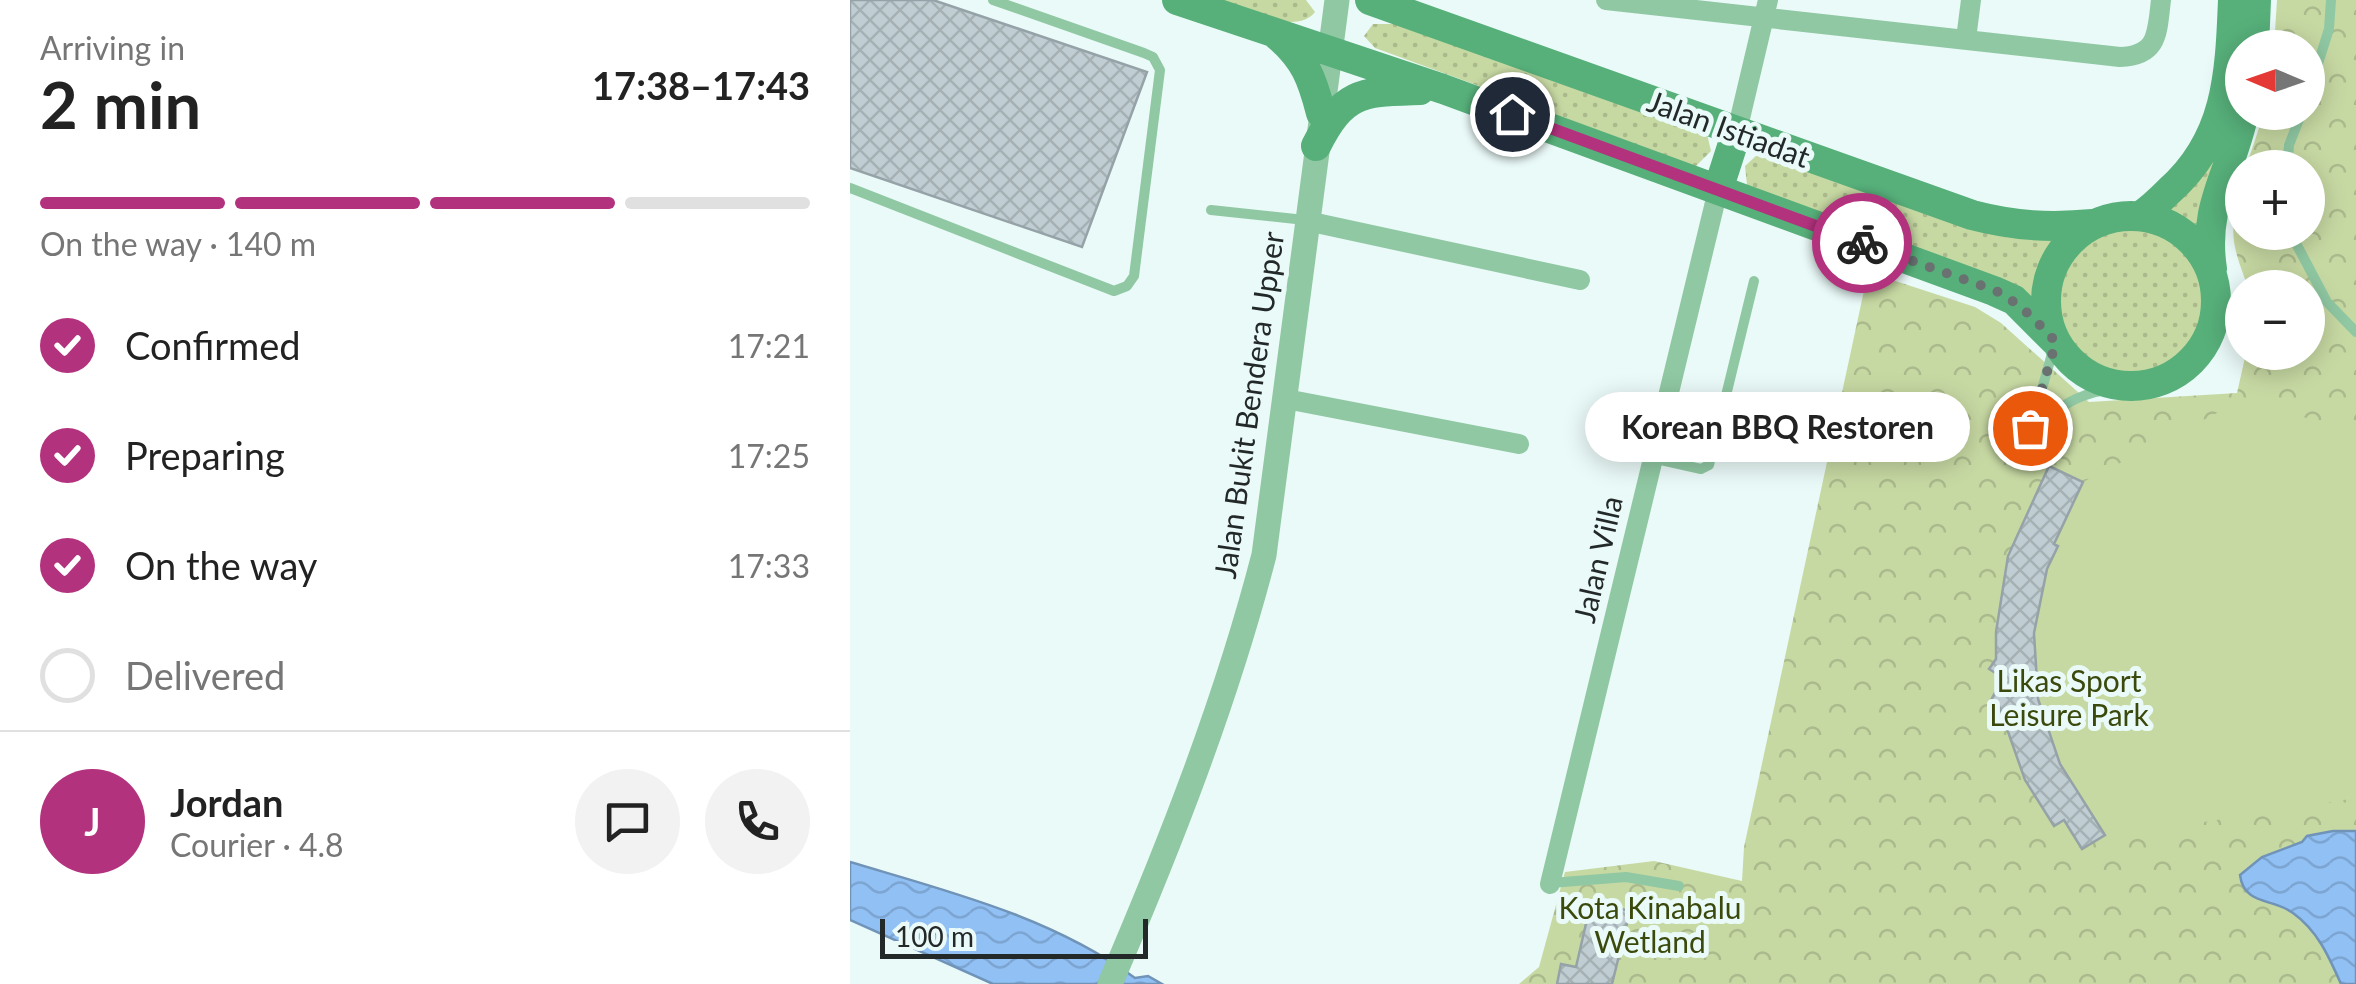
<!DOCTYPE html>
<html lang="en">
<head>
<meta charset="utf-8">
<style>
  :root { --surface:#fff; --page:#f2f2f2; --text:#222; --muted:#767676; --line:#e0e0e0; --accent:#b3327e }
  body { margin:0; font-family:Lato,sans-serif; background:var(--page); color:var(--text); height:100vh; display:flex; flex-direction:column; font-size:38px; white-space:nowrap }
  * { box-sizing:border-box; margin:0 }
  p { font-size:32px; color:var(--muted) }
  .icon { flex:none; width:55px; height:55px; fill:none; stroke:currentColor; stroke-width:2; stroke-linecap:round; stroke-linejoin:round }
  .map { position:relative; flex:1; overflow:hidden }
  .sheet { display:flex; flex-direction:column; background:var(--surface); width:850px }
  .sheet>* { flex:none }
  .needle { width:65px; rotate:272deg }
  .buttons { position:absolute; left:1375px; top:30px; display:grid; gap:20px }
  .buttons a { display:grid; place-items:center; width:100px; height:100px; border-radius:50%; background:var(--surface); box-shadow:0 5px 25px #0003; font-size:50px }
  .scale { position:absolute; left:30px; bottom:25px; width:268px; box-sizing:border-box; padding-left:10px; border:5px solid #232928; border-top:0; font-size:28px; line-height:35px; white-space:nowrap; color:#232928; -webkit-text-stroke:8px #eafaf8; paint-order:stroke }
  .pin { position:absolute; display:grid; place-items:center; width:85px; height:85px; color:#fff; margin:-42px; border:5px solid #fff; border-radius:50%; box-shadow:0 2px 10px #0007 }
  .courier { position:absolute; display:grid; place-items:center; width:100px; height:100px; margin:-50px; border:8px solid #b3327e; border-radius:50%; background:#fff; color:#222; box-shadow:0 2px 12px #0007 }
  .bubble { position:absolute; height:70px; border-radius:35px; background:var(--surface); box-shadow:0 5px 25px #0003; font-size:32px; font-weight:700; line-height:70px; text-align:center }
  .headline em { font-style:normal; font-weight:700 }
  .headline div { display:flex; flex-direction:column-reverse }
  .headline { display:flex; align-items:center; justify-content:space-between; height:170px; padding:0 40px }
  h1 { font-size:65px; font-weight:700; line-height:75px }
  .bar { display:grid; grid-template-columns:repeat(4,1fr); gap:15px 10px; align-content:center; height:120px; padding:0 40px }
  .bar i { height:12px; border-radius:8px; background:var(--line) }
  .bar .selected { background:var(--accent) }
  .bar p { grid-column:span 4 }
  .line { display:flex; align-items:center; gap:25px; padding:0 40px; border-top:2px solid var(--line) }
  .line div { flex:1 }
  .round { display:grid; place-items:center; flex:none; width:105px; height:105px; border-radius:52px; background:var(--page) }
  ol { padding:0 40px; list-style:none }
  li { display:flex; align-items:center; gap:30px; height:110px }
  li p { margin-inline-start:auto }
  li .icon { padding:10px; border-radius:50%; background:var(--accent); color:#fff; stroke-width:4 }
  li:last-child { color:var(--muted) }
  li i { width:55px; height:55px; border:5px solid var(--line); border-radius:50% }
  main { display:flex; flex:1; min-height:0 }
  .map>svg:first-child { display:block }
  .grass { fill:url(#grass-dots) }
  .park { fill:url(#park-crowns) }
  .pitch { fill:#c7d9a3 }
  .water { fill:url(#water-waves); stroke:#7093b8; stroke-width:2.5 }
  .building { fill:url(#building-cross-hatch); stroke:#95a2a7; stroke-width:2.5 }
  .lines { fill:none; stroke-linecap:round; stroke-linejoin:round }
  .service { stroke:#90c8a3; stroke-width:10 }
  .minor { stroke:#90c8a3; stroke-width:20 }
  .tertiary { stroke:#90c8a3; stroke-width:25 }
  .secondary { stroke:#57b07a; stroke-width:30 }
  .done { stroke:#697271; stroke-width:10; stroke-dasharray:0 18 }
  .route { stroke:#b3327e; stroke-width:12 }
  .labels { text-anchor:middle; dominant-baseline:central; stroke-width:10; stroke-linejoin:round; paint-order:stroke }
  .street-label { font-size:30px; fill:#232928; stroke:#eafaf8 }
  .park-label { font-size:30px; fill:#3b4a0c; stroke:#eafaf8 }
</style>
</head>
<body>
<main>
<section class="sheet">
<div class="headline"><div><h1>2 min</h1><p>Arriving in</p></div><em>17:38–17:43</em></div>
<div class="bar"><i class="selected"></i><i class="selected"></i><i class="selected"></i><i></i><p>On the way · 140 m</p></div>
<ol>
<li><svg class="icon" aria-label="check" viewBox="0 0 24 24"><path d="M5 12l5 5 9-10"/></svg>Confirmed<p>17:21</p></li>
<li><svg class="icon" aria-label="check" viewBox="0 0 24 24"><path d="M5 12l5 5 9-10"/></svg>Preparing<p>17:25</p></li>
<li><svg class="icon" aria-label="check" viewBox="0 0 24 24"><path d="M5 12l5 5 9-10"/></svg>On the way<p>17:33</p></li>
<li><i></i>Delivered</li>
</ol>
<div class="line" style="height:180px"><b class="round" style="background:var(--accent);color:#fff">J</b><div><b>Jordan</b><p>Courier · 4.8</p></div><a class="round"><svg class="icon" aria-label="chat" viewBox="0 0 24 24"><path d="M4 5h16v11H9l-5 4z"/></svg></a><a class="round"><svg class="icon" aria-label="phone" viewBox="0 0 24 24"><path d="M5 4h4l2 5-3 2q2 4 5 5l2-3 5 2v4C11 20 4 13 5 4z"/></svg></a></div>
</section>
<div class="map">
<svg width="1506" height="984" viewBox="0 0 1506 984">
  <defs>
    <pattern id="grass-dots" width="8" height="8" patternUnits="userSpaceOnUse" patternTransform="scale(2.5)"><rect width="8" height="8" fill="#c7d9a3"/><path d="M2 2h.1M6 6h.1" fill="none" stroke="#abba8c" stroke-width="1.8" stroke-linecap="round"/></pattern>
    <pattern id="park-crowns" width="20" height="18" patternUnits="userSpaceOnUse" patternTransform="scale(2.5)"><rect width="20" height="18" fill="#c7d9a3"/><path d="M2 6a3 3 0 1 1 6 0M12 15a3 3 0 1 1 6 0" fill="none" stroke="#abba8c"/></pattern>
    <pattern id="water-waves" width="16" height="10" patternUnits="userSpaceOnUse" patternTransform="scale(2.5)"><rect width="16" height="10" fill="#91c0f5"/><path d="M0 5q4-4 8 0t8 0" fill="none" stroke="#7da5d2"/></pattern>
    <pattern id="building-cross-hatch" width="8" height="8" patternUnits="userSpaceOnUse" patternTransform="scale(2.5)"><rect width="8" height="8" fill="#c0ced3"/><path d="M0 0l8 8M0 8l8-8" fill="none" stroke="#a5b1b5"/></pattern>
  </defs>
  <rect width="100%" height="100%" fill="#eafaf8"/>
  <path class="grass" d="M359,0h97l9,12c-18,25 -81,-4 -106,-12z
    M523,24h29l305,110 4,17 -17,17 -113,-36 -58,-30 -148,-54 -11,-12z
    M1392,48l-3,53 -41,138 -34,-25 25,-23z
    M908,154l300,84 -17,25 -7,36 -287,-114 -2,-19z
    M1203 301a75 75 0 1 1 150 0a75 75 0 1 1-150 0Z"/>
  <path class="park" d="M1427,0h79v984h-837l20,-17 26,-95 89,-11 88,20 2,-34 124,-575 107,35 26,16 88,79 148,-9 9,-40 62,-1v-64l-60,-1c-19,-50 -18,-54 -6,-107v52h66v-64l-62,-1 18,-54 44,-1v-64l-34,-1z"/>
  <path class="pitch" d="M1398,397l108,39v362l-247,39c-16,-23 -34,-47 -48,-72 -35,-65 -35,-152 -3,-219l-4,-2 29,-62z"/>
  <path class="water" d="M1483,831h23v153h-15c-12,-27 -23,-53 -48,-71 -19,-15 -49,-7 -53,-38l22,-18 40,-15 5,-6z
    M0,862c97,29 202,55 285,116l13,-2 14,8h-169l-143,-64z"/>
  <path class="building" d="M0,0h83l214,72 -65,175 -232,-79z
    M1199,466l34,16 -29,62 4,2 -11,23 -13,64 4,66 22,65 45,71 -23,14 -18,-29 -10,6 -29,-46 -26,-74 -9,-4 13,-24 -14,-9 7,-10v-27l12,-76z
    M741,902l39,9 -18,73h-55l4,-20 15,3z"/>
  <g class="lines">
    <path class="service" d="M1458,95l21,-66 2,-29
      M1437,168l2,-23 13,-33
      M0,188l264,103 13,-5 7,-10 26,-206 -7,-13 -9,-4 -151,-53
      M361,210l94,10
      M1440,232l37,70 29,30
      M1181,428l24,-85
      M1180,429c37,-27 49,-37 95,-42
      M802,458l49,11 8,-4 45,-184
      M701,883l75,-6 53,9"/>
    <path class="minor" d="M756,0l514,57c39,-1 37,-25 41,-57
      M1116,39l5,-39
      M887,131l31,-131
      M457,221l273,59
      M436,399l233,45
      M700,884l168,-694"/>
    <path class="tertiary" d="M260,984c60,-140 116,-282 154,-429l73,-555"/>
    <path class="secondary" d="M327,0l266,89 551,202 20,9 42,42
      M520,0l602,215c42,11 78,13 121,9
      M427,35c28,24 35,43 44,78
      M1404,48l2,-48
      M466,146c28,-56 47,-54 104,-56
      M868,190l19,-59
      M1290,216c11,-7 20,-16 29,-25 59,-52 61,-117 64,-191
      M1196 301a85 85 0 1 1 170 0a85 85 0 1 1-170 0Z
      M1362,269c-10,-65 20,-97 32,-157"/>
  </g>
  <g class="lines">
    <path class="done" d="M1012,243l132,47c26,13 42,31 62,52l-26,86"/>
    <path class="route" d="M662,114l350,129"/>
  </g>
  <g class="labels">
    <g class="street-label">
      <text transform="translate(879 128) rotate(20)">Jalan Istiadat</text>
      <text transform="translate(398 405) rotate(-82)">Jalan Bukit Bendera Upper</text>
      <text transform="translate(747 559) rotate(-77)">Jalan Villa</text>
    </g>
    <g class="park-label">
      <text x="1219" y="680">Likas Sport<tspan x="1219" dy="34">Leisure Park</tspan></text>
      <text x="800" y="907">Kota Kinabalu<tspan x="800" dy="34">Wetland</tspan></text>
    </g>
  </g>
</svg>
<div class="buttons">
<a><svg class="needle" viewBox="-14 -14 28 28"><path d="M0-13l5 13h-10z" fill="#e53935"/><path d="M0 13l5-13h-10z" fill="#767676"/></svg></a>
<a>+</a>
<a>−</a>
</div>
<div class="scale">100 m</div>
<div class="pin" style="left:1180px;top:428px;background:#ea580c"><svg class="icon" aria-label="bag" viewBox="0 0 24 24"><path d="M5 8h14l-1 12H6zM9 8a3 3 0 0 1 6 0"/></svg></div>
<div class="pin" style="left:662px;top:114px;background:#1f2937"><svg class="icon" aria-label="home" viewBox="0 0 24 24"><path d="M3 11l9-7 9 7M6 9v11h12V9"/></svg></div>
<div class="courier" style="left:1012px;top:243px"><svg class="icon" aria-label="bike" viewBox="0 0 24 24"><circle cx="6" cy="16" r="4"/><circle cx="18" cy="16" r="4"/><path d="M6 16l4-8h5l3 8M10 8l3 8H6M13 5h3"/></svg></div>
<div class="bubble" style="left:735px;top:392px;width:385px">Korean BBQ Restoren</div>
</div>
</main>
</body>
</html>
